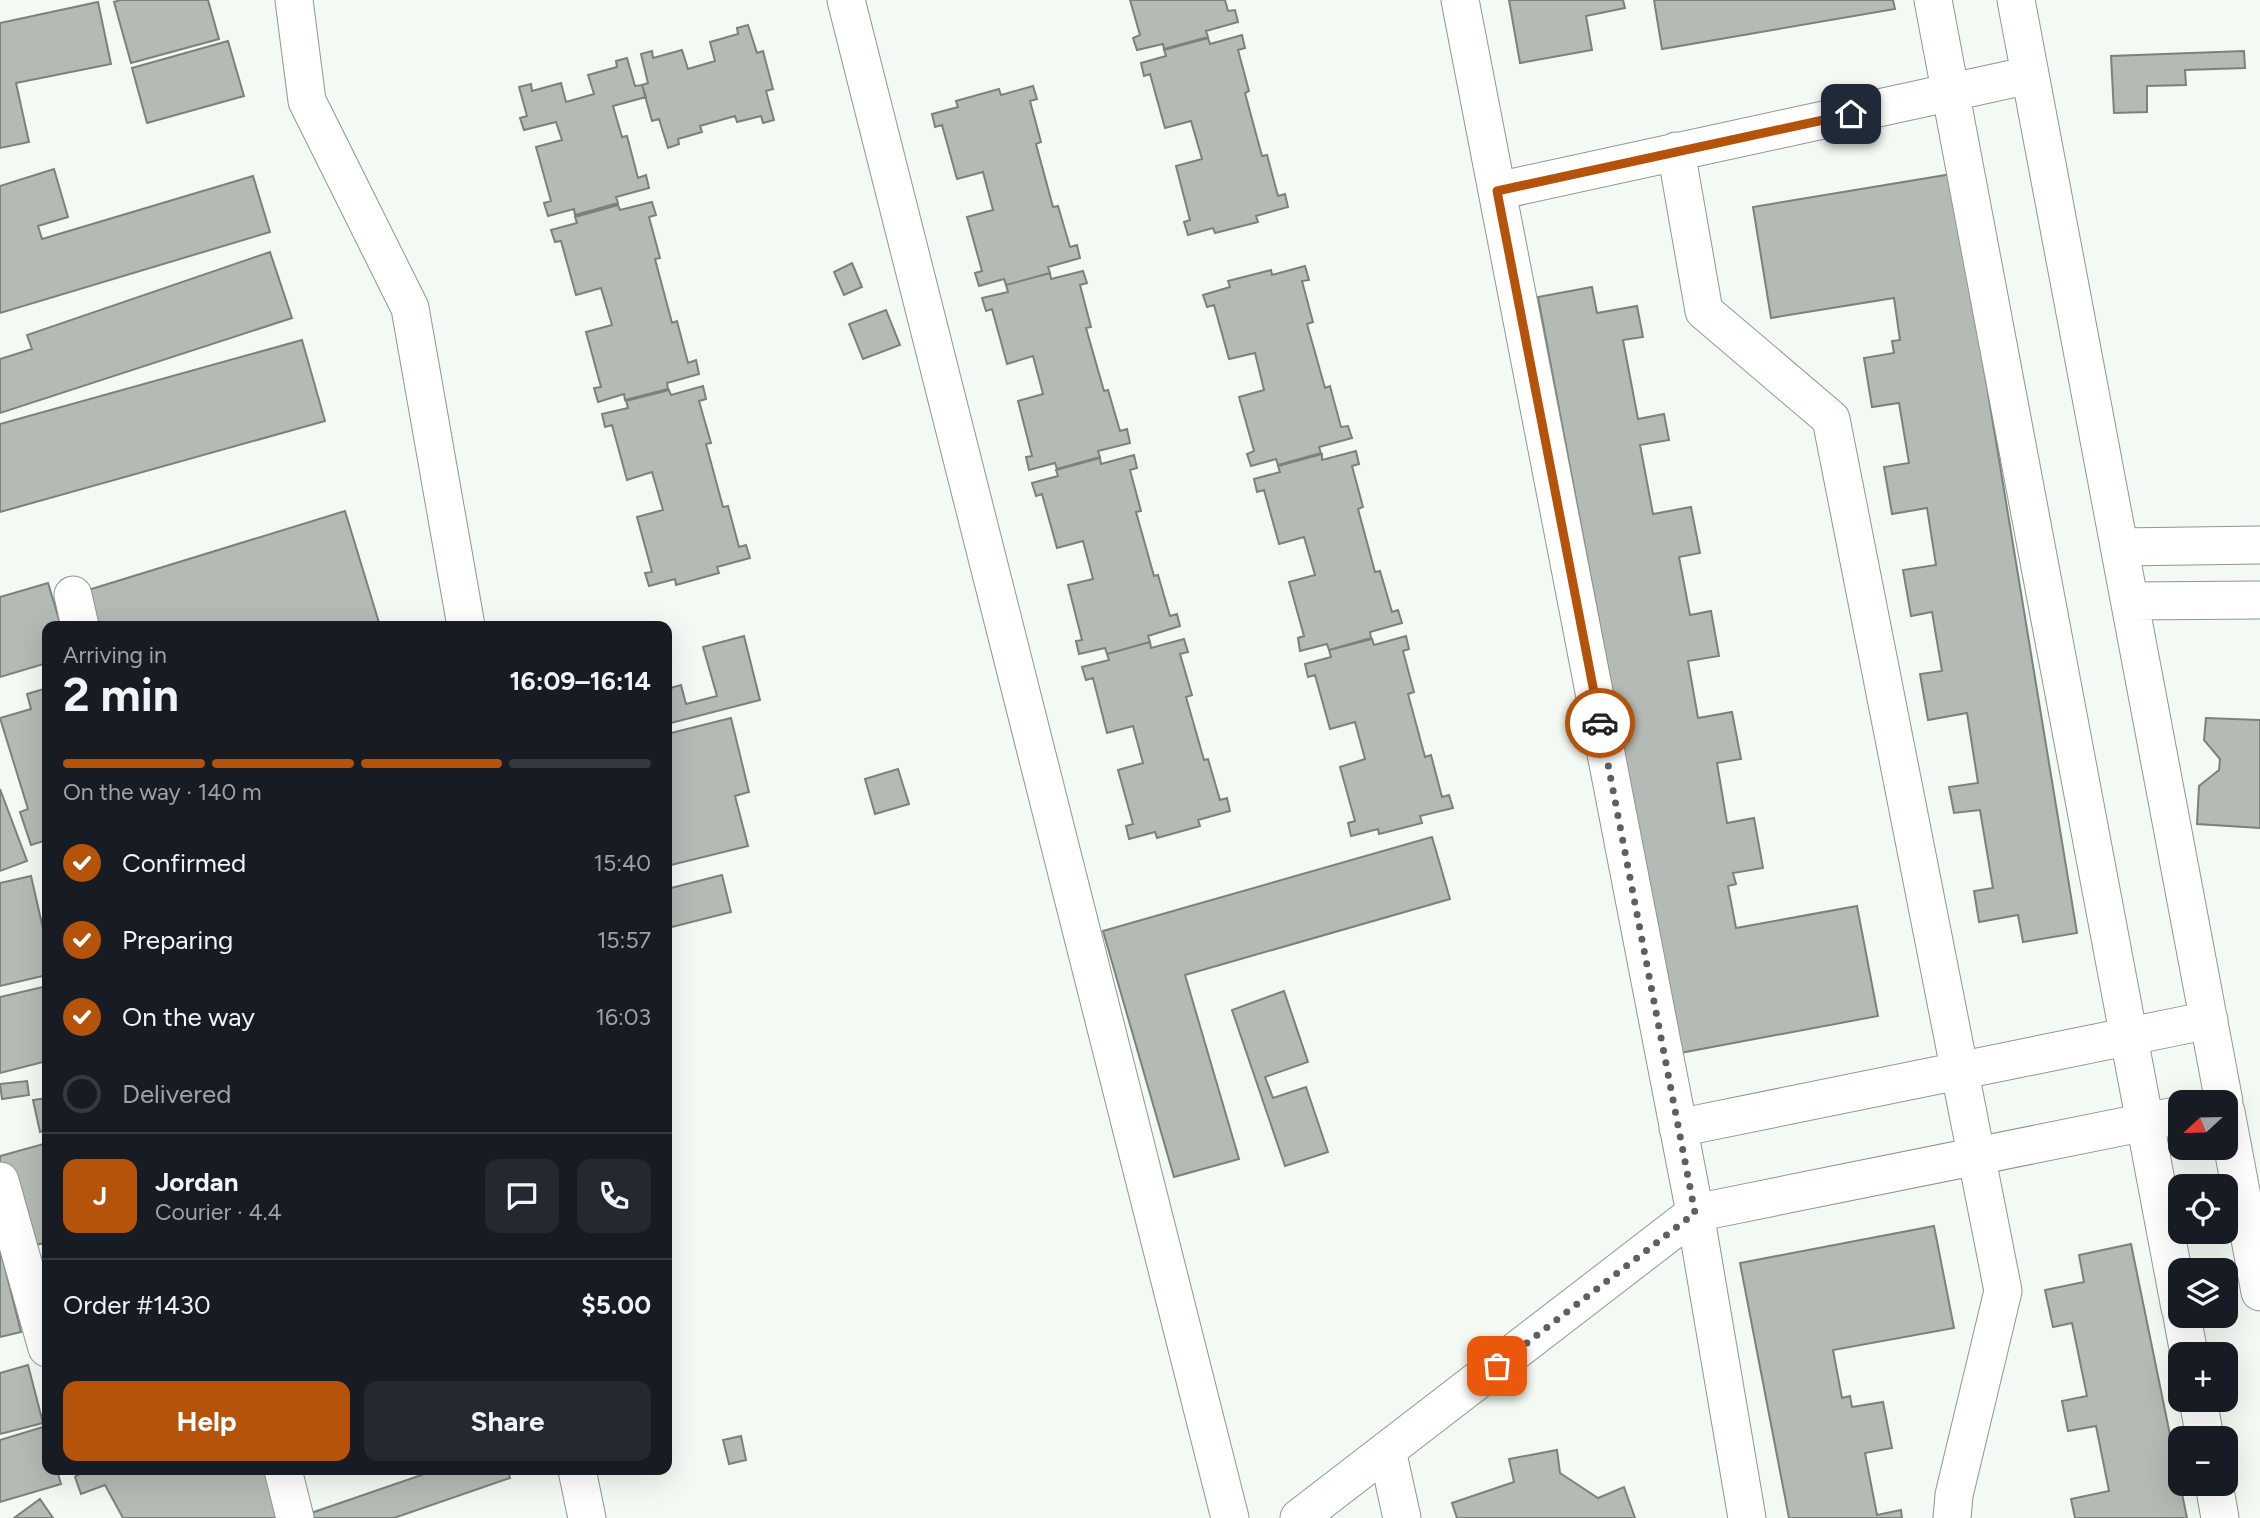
<!DOCTYPE html>
<html lang="en">
<head>
<meta charset="utf-8">
<style>
  :root { --surface:#171b24; --page:#242831; --text:#f1f3f6; --muted:#9ea1a6; --line:#363941; --accent:#b45309 }
  body { margin:0; font-family:Figtree,sans-serif; background:var(--page); color:var(--text); height:100vh; display:flex; flex-direction:column; font-size:26px; white-space:nowrap }
  * { box-sizing:border-box; margin:0 }
  p { font-size:23px; color:var(--muted) }
  .icon { flex:none; width:38px; height:38px; fill:none; stroke:currentColor; stroke-width:2; stroke-linecap:round; stroke-linejoin:round }
  .map { position:relative; flex:1; overflow:hidden }
  .panel { position:absolute; left:42px; top:621px; width:630px; height:854px; display:flex; flex-direction:column; background:var(--surface); border-radius:14px; box-shadow:0 7px 28px #0002 }
  .panel>* { flex:none }
  .needle { width:46px; rotate:248deg }
  .fabs { position:absolute; left:2168px; top:1090px; display:grid; gap:14px }
  .fabs a { display:grid; place-items:center; width:70px; height:70px; border-radius:14px; background:var(--surface); box-shadow:0 7px 28px #0002; font-size:35px }
  .pin { position:absolute; display:grid; place-items:center; width:60px; height:60px; color:#fff; margin:-30px; border-radius:14px; box-shadow:0 4px 10px #0006 }
  .courier { position:absolute; display:grid; place-items:center; width:70px; height:70px; margin:-35px; border:5px solid #b45309; border-radius:50%; background:#fff; color:#222; box-shadow:0 2px 9px #0007 }
  .headline em { font-style:normal; font-weight:700 }
  .headline div { display:flex; flex-direction:column-reverse }
  .headline { display:flex; align-items:center; justify-content:space-between; height:119px; padding:0 21px }
  h1 { font-size:46px; font-weight:700; line-height:52px }
  .bar { display:grid; grid-template-columns:repeat(4,1fr); gap:10px 7px; align-content:center; height:84px; padding:0 21px }
  .bar i { height:9px; border-radius:5px; background:var(--line) }
  .bar .current { background:var(--accent) }
  .bar p { grid-column:span 4 }
  .line { display:flex; align-items:center; gap:18px; padding:0 21px; border-top:2px solid var(--line) }
  .line div { flex:1 }
  .round { display:grid; place-items:center; flex:none; width:74px; height:74px; border-radius:14px; background:var(--page) }
  ol { padding:0 21px; list-style:none }
  li { display:flex; align-items:center; gap:21px; height:77px }
  li p { margin-inline-start:auto }
  li .icon { padding:7px; border-radius:50%; background:var(--accent); color:#fff; stroke-width:4 }
  li:last-child { color:var(--muted) }
  li i { width:38px; height:38px; border:4px solid var(--line); border-radius:50% }
  .button { display:flex; gap:14px; margin-top:auto; padding:14px 21px }
  .button a { flex:1; height:80px; border-radius:14px; background:var(--accent); color:#fff; font-size:28px; font-weight:700; line-height:80px; text-align:center }
  .button a+a { background:var(--page); color:var(--text) }
  .map>svg:first-child { display:block }
  .building { fill:#b4bab4; stroke:#7b827c; stroke-width:2 }
  .lines { fill:none; stroke-linecap:round; stroke-linejoin:round }
  .street-casing { stroke:#909690; stroke-width:39 }
  .street { stroke:#fff; stroke-width:37 }
  .done { stroke:#5d615d; stroke-width:7; stroke-dasharray:0 12.6 }
  .route { stroke:#b45309; stroke-width:9 }
</style>
</head>
<body>
<div class="map">
<svg width="2260" height="1518" viewBox="0 0 2260 1518">
  <rect width="100%" height="100%" fill="#f3faf3"/>
  <path class="building" d="M120,0h88l11,39 -88,24 -17,-61z
    M1130,0h95l3,11 7,-1 3,12 -32,9 2,6 -44,12 -1,-5 -26,6 -4,-12 7,-3z
    M1509,0h114l2,8 -39,8 6,34 -72,13z
    M1654,0h239l2,9 -233,40z
    M98,2l13,62 -95,19 13,59 -29,6v-125z
    M748,25l9,28 6,-2 10,38 -7,2 8,29 -11,3 -2,-7 -24,6 -2,-6 -35,10 2,6 -24,7 1,5 -11,4 -9,-29 -7,2 -10,-36 6,-2 -7,-29 11,-3 1,7 29,-8 6,19 27,-8 -5,-19 28,-8 -1,-6z
    M1242,35l3,13 -7,2 11,41 -4,2 17,63 5,-1 11,41 7,-2 3,13 -32,9 2,6 -43,11 -2,-5 -25,7 -4,-13 6,-2 -14,-54 26,-7 -11,-38 -26,7 -15,-54 -6,2 -3,-13 25,-7 -2,-6 44,-12 2,6z
    M228,41l16,55 -97,27 -15,-55z
    M2244,51l1,17 -60,2 1,15 -39,1v26l-33,1 -3,-57z
    M627,58l8,28 7,-1 4,12 -33,9 9,31 5,-1 11,42 8,-3 3,13 -33,9 2,6 -43,12 -1,-6 -26,7 -4,-13 7,-2 -15,-54 26,-7 -6,-18 -32,8 -4,-12 7,-2 -8,-29 12,-3 1,7 29,-8 5,19 28,-8 -6,-19 29,-8 -1,-6z
    M1033,86l4,13 -7,2 11,41 -5,2 17,63 5,-1 12,41 7,-2 3,13 -32,9 2,6 -44,12 -2,-6 -25,7 -4,-13 7,-2 -15,-54 26,-7 -10,-38 -26,7 -15,-54 -7,2 -3,-13 26,-7 -2,-6 43,-12 2,6z
    M54,169l14,48 -30,9 4,13 211,-63 17,56 -270,81v-127z
    M1952,174l125,759 -54,9 -5,-27 -39,7 -5,-31 19,-3 -13,-78 -26,3 -5,-26 29,-4 -11,-70 -39,7 -8,-46 22,-3 -10,-59 -21,4 -8,-46 33,-5 -9,-57 -35,6 -8,-47 25,-4 -10,-60 -27,4 -8,-49 30,-5 -2,-12 8,-1 -6,-42 -123,20 -18,-111z
    M652,202l4,13 -7,2 11,41 -5,1 17,64 5,-2 11,42 8,-3 3,14 -32,9 1,6 -43,11 -1,-6 -26,8 -4,-14 7,-1 -15,-55 26,-7 -11,-37 -25,7 -15,-54 -6,1 -4,-12 26,-7 -2,-6 43,-12 2,5z
    M270,252l22,66 -292,95v-54l32,-10 -5,-14z
    M852,263l10,24 -18,8 -10,-23z
    M1305,266l4,14 -7,1 11,41 -6,2 18,64 5,-2 11,41 7,-1 4,12 -33,9 2,6 -43,12 -2,-6 -25,7 -4,-12 7,-3 -15,-54 25,-7 -9,-37 -26,6 -15,-54 -7,2 -4,-12 27,-8 -2,-6 43,-11 1,5z
    M1083,271l4,12 -7,2 11,42 -5,1 18,63 4,-1 12,41 7,-2 3,14 -32,8 2,6 -43,12 -2,-6 -26,7 -3,-13 6,-1 -14,-55 25,-7 -10,-38 -26,8 -15,-55 -6,2 -4,-13 26,-6 -2,-7 44,-12 1,6z
    M1592,287l5,26 40,-7 6,31 -20,3 15,79 26,-5 5,26 -29,5 13,69 38,-7 9,46 -21,4 11,58 21,-4 8,45 -31,5 10,57 34,-6 9,47 -24,4 10,60 27,-5 9,50 -30,5 3,11 -8,2 8,42 121,-22 21,110 -198,37 -142,-756z
    M886,310l14,35 -37,14 -14,-35z
    M302,340l23,81 -325,91v-88z
    M703,386l3,13 -7,2 12,42 -5,1 17,63 5,-1 11,41 7,-2 4,13 -33,9 2,6 -43,12 -1,-6 -26,7 -4,-13 7,-1 -15,-55 26,-7 -11,-38 -25,8 -15,-55 -7,2 -3,-13 26,-6 -2,-7 43,-11 2,5z
    M1356,451l3,13 -7,2 11,41 -5,2 17,63 5,-1 12,41 6,-2 4,13 -32,9 1,6 -42,12 -2,-6 -27,7 -2,-13 6,-2 -15,-54 26,-7 -11,-38 -25,7 -15,-54 -7,2 -3,-13 26,-7 -2,-6 44,-12v6z
    M1134,455l3,13 -7,2 11,41 -5,1 18,64 4,-1 12,41 7,-2 3,12 -32,10 2,6 -43,12 -2,-6 -26,6 -3,-13 6,-1 -14,-55 25,-6 -10,-38 -26,7 -15,-54 -6,2 -4,-13 26,-7 -2,-6 44,-12 1,6z
    M345,511l35,115h-299l-9,-31z
    M48,583l13,43h-14v37l-47,14v-80z
    M744,636l16,64 -93,24v-35l14,-4 5,19 31,-8 -14,-49z
    M1406,636l3,13 -6,2 11,41 -6,2 17,63 6,-2 11,42 7,-2 4,13 -33,8 2,7 -43,11 -1,-5 -27,7 -3,-13 7,-2 -15,-54 25,-8 -10,-37 -25,7 -15,-54 -7,2 -3,-13 26,-7 -2,-7 43,-11 2,6z
    M1184,639l4,13 -8,2 12,41 -6,2 18,63 4,-1 12,41 7,-2 3,13 -32,9 2,6 -43,12 -2,-6 -26,7 -3,-13 7,-2 -15,-54 25,-7 -10,-37 -26,7 -14,-55 -7,2 -4,-13 27,-7 -2,-6 43,-12 1,6z
    M47,688v152l-16,5 -11,-33 8,-3 -28,-91 31,-9 -4,-15z
    M731,718l18,74 -14,4 13,50 -81,20v-132z
    M2206,718l54,2v108l-63,-4 2,-38 20,-16 1,-11 -16,-19z
    M898,769l11,35 -34,10 -10,-35z
    M0,789l27,72 -27,10z
    M1432,837l18,62 -265,76 54,184 -65,18 -71,-246z
    M722,875l9,37 -63,16 -1,-39z
    M31,876l16,70v29l-47,11v-103z
    M47,986v75l-47,12v-76z
    M1284,991l24,71 -43,15 8,21 33,-11 22,65 -43,14 -53,-156z
    M27,1081l2,14 -27,4 -2,-15z
    M47,1098v32l-7,2 -7,-32z
    M47,1143v99l-35,10 -12,-41v-55z
    M1934,1226l20,102 -121,22 9,48 8,-2 2,11 31,-5 9,46 -27,5 12,62 24,-5 1,8h-113l-49,-255z
    M2131,1244l56,274h-112l-4,-19 38,-8 -13,-65 -28,5 -6,-30 25,-5 -15,-73 -19,4 -8,-37 39,-8 -5,-27z
    M0,1248l21,84 -21,5z
    M28,1365l15,58 -43,11v-61z
    M43,1427l4,12v31h10l4,14 -61,18v-62z
    M741,1436l5,24 -17,4 -6,-24z
    M1557,1450l3,23 38,25 26,-11 11,31h-178l-5,-15 62,-21 -5,-23z
    M86,1470h179l17,48h-159l-18,-33 -24,9 -6,-17z
    M436,1470h72l2,8 -116,40h-82l-1,-5z
    M40,1499l13,19h-39z"/>
  <g class="lines">
    <defs>
      <path id="street" d="M294,0l13,101 103,207 56,318
        M846,0l384,1518
        M1933,0l247,1308
        M2016,0l208,1102
        M1676,151l28,160 127,108 172,872 -49,204 -2,23
        M1497,191l533,-116
        M2120,547l140,-2
        M73,595l7,31
        M2130,601l130,-1
        M2226,1112l34,180
        M1678,1128l531,-108
        M0,1181l47,167
        M2182,1316l7,38
        M2198,1400l7,38
        M1387,1450l15,68
        M283,1470l12,48
        M577,1470l10,48
        M2214,1484l6,34
        M1299,1518l396,-305 -235,-1213
        M1747,1518l-52,-305 485,-98"/>
    </defs>
    <use href="#street" class="street-casing"/>
    <use href="#street" class="street"/>
  </g>
  <g class="lines">
    <path class="done" d="M1497,1366l198,-153 -95,-490"/>
    <path class="route" d="M1600,723l-103,-532 354,-77"/>
  </g>
</svg>
<div class="fabs">
<a><svg class="needle" viewBox="-14 -14 28 28"><path d="M0-13l5 13h-10z" fill="#e53935"/><path d="M0 13l5-13h-10z" fill="#9ea1a6"/></svg></a>
<a><svg class="icon" aria-label="locate" viewBox="0 0 24 24"><circle cx="12" cy="12" r="6"/><path d="M12 2v4M12 18v4M2 12h4M18 12h4"/></svg></a>
<a><svg class="icon" aria-label="layers" viewBox="0 0 24 24"><path d="M12 4l9 5-9 5-9-5zM3 14l9 5 9-5"/></svg></a>
<a>+</a>
<a>−</a>
</div>
<div class="pin" style="left:1497px;top:1366px;background:#ea580c"><svg class="icon" aria-label="bag" viewBox="0 0 24 24"><path d="M5 8h14l-1 12H6zM9 8a3 3 0 0 1 6 0"/></svg></div>
<div class="pin" style="left:1851px;top:114px;background:#1f2937"><svg class="icon" aria-label="home" viewBox="0 0 24 24"><path d="M3 11l9-7 9 7M6 9v11h12V9"/></svg></div>
<div class="courier" style="left:1600px;top:723px"><svg class="icon" aria-label="car" viewBox="0 0 24 24"><path d="M5 17H2v-5l4-1 3-4h7l3 4 3 1v5h-3M9 17h6M6 11h13"/><circle cx="7" cy="17" r="2"/><circle cx="17" cy="17" r="2"/></svg></div>
<section class="panel">
<div class="headline"><div><h1>2 min</h1><p>Arriving in</p></div><em>16:09–16:14</em></div>
<div class="bar"><i class="current"></i><i class="current"></i><i class="current"></i><i></i><p>On the way · 140 m</p></div>
<ol>
<li><svg class="icon" aria-label="check" viewBox="0 0 24 24"><path d="M5 12l5 5 9-10"/></svg>Confirmed<p>15:40</p></li>
<li><svg class="icon" aria-label="check" viewBox="0 0 24 24"><path d="M5 12l5 5 9-10"/></svg>Preparing<p>15:57</p></li>
<li><svg class="icon" aria-label="check" viewBox="0 0 24 24"><path d="M5 12l5 5 9-10"/></svg>On the way<p>16:03</p></li>
<li><i></i>Delivered</li>
</ol>
<div class="line" style="height:126px"><b class="round" style="background:var(--accent);color:#fff">J</b><div><b>Jordan</b><p>Courier · 4.4</p></div><a class="round"><svg class="icon" aria-label="chat" viewBox="0 0 24 24"><path d="M4 5h16v11H9l-5 4z"/></svg></a><a class="round"><svg class="icon" aria-label="phone" viewBox="0 0 24 24"><path d="M5 4h4l2 5-3 2q2 4 5 5l2-3 5 2v4C11 20 4 13 5 4z"/></svg></a></div>
<div class="line" style="height:91px"><div>Order #1430</div><b>$5.00</b></div>
<div class="button"><a>Help</a><a>Share</a></div>
</section>
</div>
</body>
</html>
